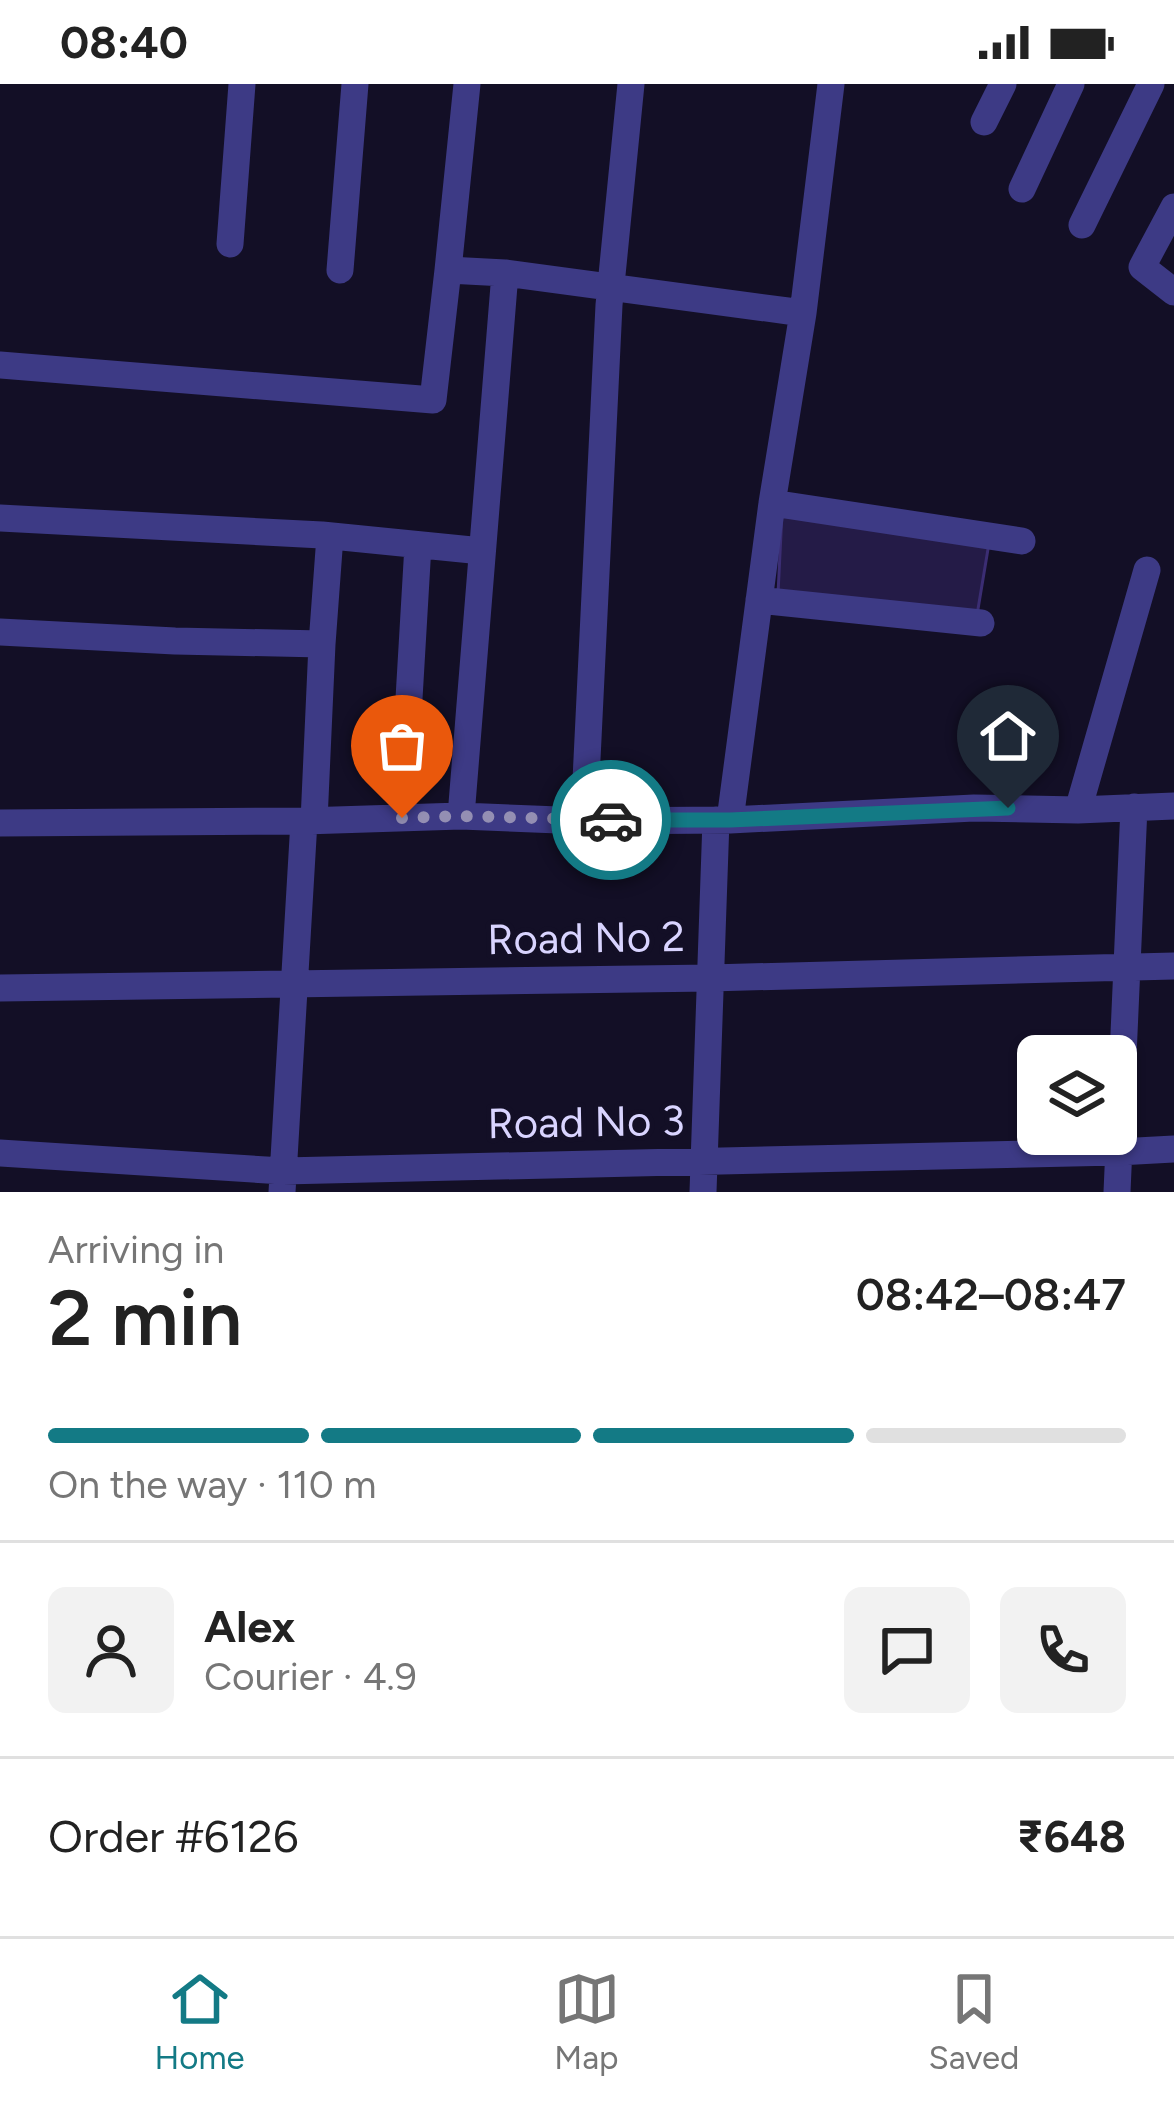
<!DOCTYPE html>
<html lang="en">
<head>
<meta charset="utf-8">
<style>
  :root { --surface:#fff; --page:#f2f2f2; --text:#222; --muted:#767676; --line:#e0e0e0; --accent:#137a85 }
  body { margin:0; font-family:Figtree,sans-serif; background:var(--page); color:var(--text); height:100vh; display:flex; flex-direction:column; font-size:45px; white-space:nowrap }
  * { box-sizing:border-box; margin:0 }
  p { font-size:39px; color:var(--muted) }
  .icon { flex:none; width:66px; height:66px; fill:none; stroke:currentColor; stroke-width:2; stroke-linecap:round; stroke-linejoin:round }
  .map { position:relative; height:1108px; overflow:hidden }
  .details { display:flex; flex-direction:column; background:var(--surface); flex:1 }
  .details>* { flex:none }
  .buttons { position:absolute; left:1017px; top:951px; display:grid; gap:24px }
  .buttons a { display:grid; place-items:center; width:120px; height:120px; border-radius:18px; background:var(--surface); box-shadow:0 3px 9px #0004; font-size:60px }
  .pin { position:absolute; display:grid; place-items:center; width:102px; height:102px; color:#fff; margin:-123px -51px; border-radius:50% 50% 50% 0; rotate:-45deg; box-shadow:0 0 12px #0007 }
  .pin .icon { rotate:45deg }
  .courier { position:absolute; display:grid; place-items:center; width:120px; height:120px; margin:-60px; border:9px solid #137a85; border-radius:50%; background:#fff; color:#222; box-shadow:0 3px 15px #0007 }
  .overview em { font-style:normal; font-weight:600 }
  .overview div { display:flex; flex-direction:column-reverse }
  .overview { display:flex; align-items:center; justify-content:space-between; height:204px; padding:0 48px }
  h1 { font-size:78px; font-weight:600; line-height:90px }
  .bar { display:grid; grid-template-columns:repeat(4,1fr); gap:18px 12px; align-content:center; height:144px; padding:0 48px }
  .bar i { height:15px; border-radius:9px; background:var(--line) }
  .bar .active { background:var(--accent) }
  .bar p { grid-column:span 4 }
  .line { display:flex; align-items:center; gap:30px; padding:0 48px; border-top:3px solid var(--line) }
  .line div { flex:1 }
  .round { display:grid; place-items:center; flex:none; width:126px; height:126px; border-radius:18px; background:var(--page) }
  .status { display:flex; justify-content:space-between; align-items:center; height:84px; padding:0 60px; background:var(--surface); direction:ltr }
  .status svg { height:33px; fill:currentColor }
  .menu { display:flex; justify-content:space-around; align-items:center; height:168px; border-top:3px solid var(--line); background:var(--surface); font-size:33px; color:var(--muted) }
  .menu a { display:grid; justify-items:center; gap:6px }
  .menu .active { color:var(--accent) }
  .map>svg:first-child { display:block }
  .building { fill:#241b47; stroke:#3b2d73; stroke-width:3 }
  .lines { fill:none; stroke-linecap:round; stroke-linejoin:round }
  .minor { stroke:#3d3a85; stroke-width:27 }
  .done { stroke:#948fb3; stroke-width:12; stroke-dasharray:0 21.6 }
  .route { stroke:#137a85; stroke-width:15 }
  .labels { text-anchor:middle; dominant-baseline:central; stroke-width:10; stroke-linejoin:round; paint-order:stroke }
  .street-label { font-size:42px; fill:#d9d4ff; stroke:#130f26 }
</style>
</head>
<body>
<div class="status"><b>08:40</b><svg viewBox="0 0 49 12"><path d="M0 12V9h3v3zM5 12V6h3v6zM10 12V3h3v9zM15 12V0h3v12zM26 1h20v11H26zM47 4h2v5h-2z"/></svg></div>
<div class="map">
<svg width="1174" height="1108" viewBox="0 0 1174 1108">
  <rect width="100%" height="100%" fill="#130f26"/>
  <path class="building" d="M782,429l207,30 -12,72 -199,-21z"/>
  <g class="lines">
    <path class="minor" d="M467,0l-19,186 57,3
      M984,38l19,-38
      M1022,105l49,-105
      M1174,123l-32,60 32,25
      M1082,141l69,-141
      M230,160l12,-160
      M340,186l15,-186
      M0,281l433,35 15,-130
      M772,419l250,38
      M0,434l322,17 160,16
      M759,516l222,23
      M0,548l175,9 147,3 8,-108
      M1078,726l69,-240
      M461,732l44,-543 298,40 28,-229
      M402,734l16,-273
      M730,736l42,-317 31,-190
      M314,737l8,-177
      M584,737l25,-516 22,-221
      M0,739l304,-2 157,-5 123,5 146,-1 244,-12 104,2 96,-4
      M0,904l710,-10 464,-12
      M0,1069l283,18 835,-19 56,-3
      M282,1108l22,-371
      M703,1108l13,-372
      M1117,1108l17,-385"/>
  </g>
  <g class="lines">
    <path class="done" d="M402,734l59,-2 150,4"/>
    <path class="route" d="M611,736h119l278,-12"/>
  </g>
  <g class="labels">
    <g class="street-label">
      <text transform="translate(586 854) rotate(-1)">Road No 2</text>
      <text transform="translate(586 1038) rotate(-1)">Road No 3</text>
    </g>
  </g>
</svg>
<div class="buttons">
<a><svg class="icon" aria-label="layers" viewBox="0 0 24 24"><path d="M12 4l9 5-9 5-9-5zM3 14l9 5 9-5"/></svg></a>
</div>
<div class="pin" style="left:402px;top:734px;background:#ea580c"><svg class="icon" aria-label="bag" viewBox="0 0 24 24"><path d="M5 8h14l-1 12H6zM9 8a3 3 0 0 1 6 0"/></svg></div>
<div class="pin" style="left:1008px;top:724px;background:#1f2937"><svg class="icon" aria-label="home" viewBox="0 0 24 24"><path d="M3 11l9-7 9 7M6 9v11h12V9"/></svg></div>
<div class="courier" style="left:611px;top:736px"><svg class="icon" aria-label="car" viewBox="0 0 24 24"><path d="M5 17H2v-5l4-1 3-4h7l3 4 3 1v5h-3M9 17h6M6 11h13"/><circle cx="7" cy="17" r="2"/><circle cx="17" cy="17" r="2"/></svg></div>
</div>
<section class="details">
<div class="overview"><div><h1>2 min</h1><p>Arriving in</p></div><em>08:42–08:47</em></div>
<div class="bar"><i class="active"></i><i class="active"></i><i class="active"></i><i></i><p>On the way · 110 m</p></div>
<div class="line" style="height:216px"><a class="round"><svg class="icon" aria-label="person" viewBox="0 0 24 24"><circle cx="12" cy="8" r="4"/><path d="M4 21q1-7 8-7t8 7"/></svg></a><div><b>Alex</b><p>Courier · 4.9</p></div><a class="round"><svg class="icon" aria-label="chat" viewBox="0 0 24 24"><path d="M4 5h16v11H9l-5 4z"/></svg></a><a class="round"><svg class="icon" aria-label="phone" viewBox="0 0 24 24"><path d="M5 4h4l2 5-3 2q2 4 5 5l2-3 5 2v4C11 20 4 13 5 4z"/></svg></a></div>
<div class="line" style="height:156px"><div>Order #6126</div><b>₹648</b></div>
</section>
<nav class="menu">
<a class="active"><svg class="icon" aria-label="home" viewBox="0 0 24 24"><path d="M3 11l9-7 9 7M6 9v11h12V9"/></svg>Home</a>
<a><svg class="icon" aria-label="map" viewBox="0 0 24 24"><path d="M3 6l6-2 6 2 6-2v14l-6 2-6-2-6 2zM9 4v14M15 6v14"/></svg>Map</a>
<a><svg class="icon" aria-label="saved" viewBox="0 0 24 24"><path d="M7 4h10v16l-5-4-5 4z"/></svg>Saved</a>
</nav>
</body>
</html>
